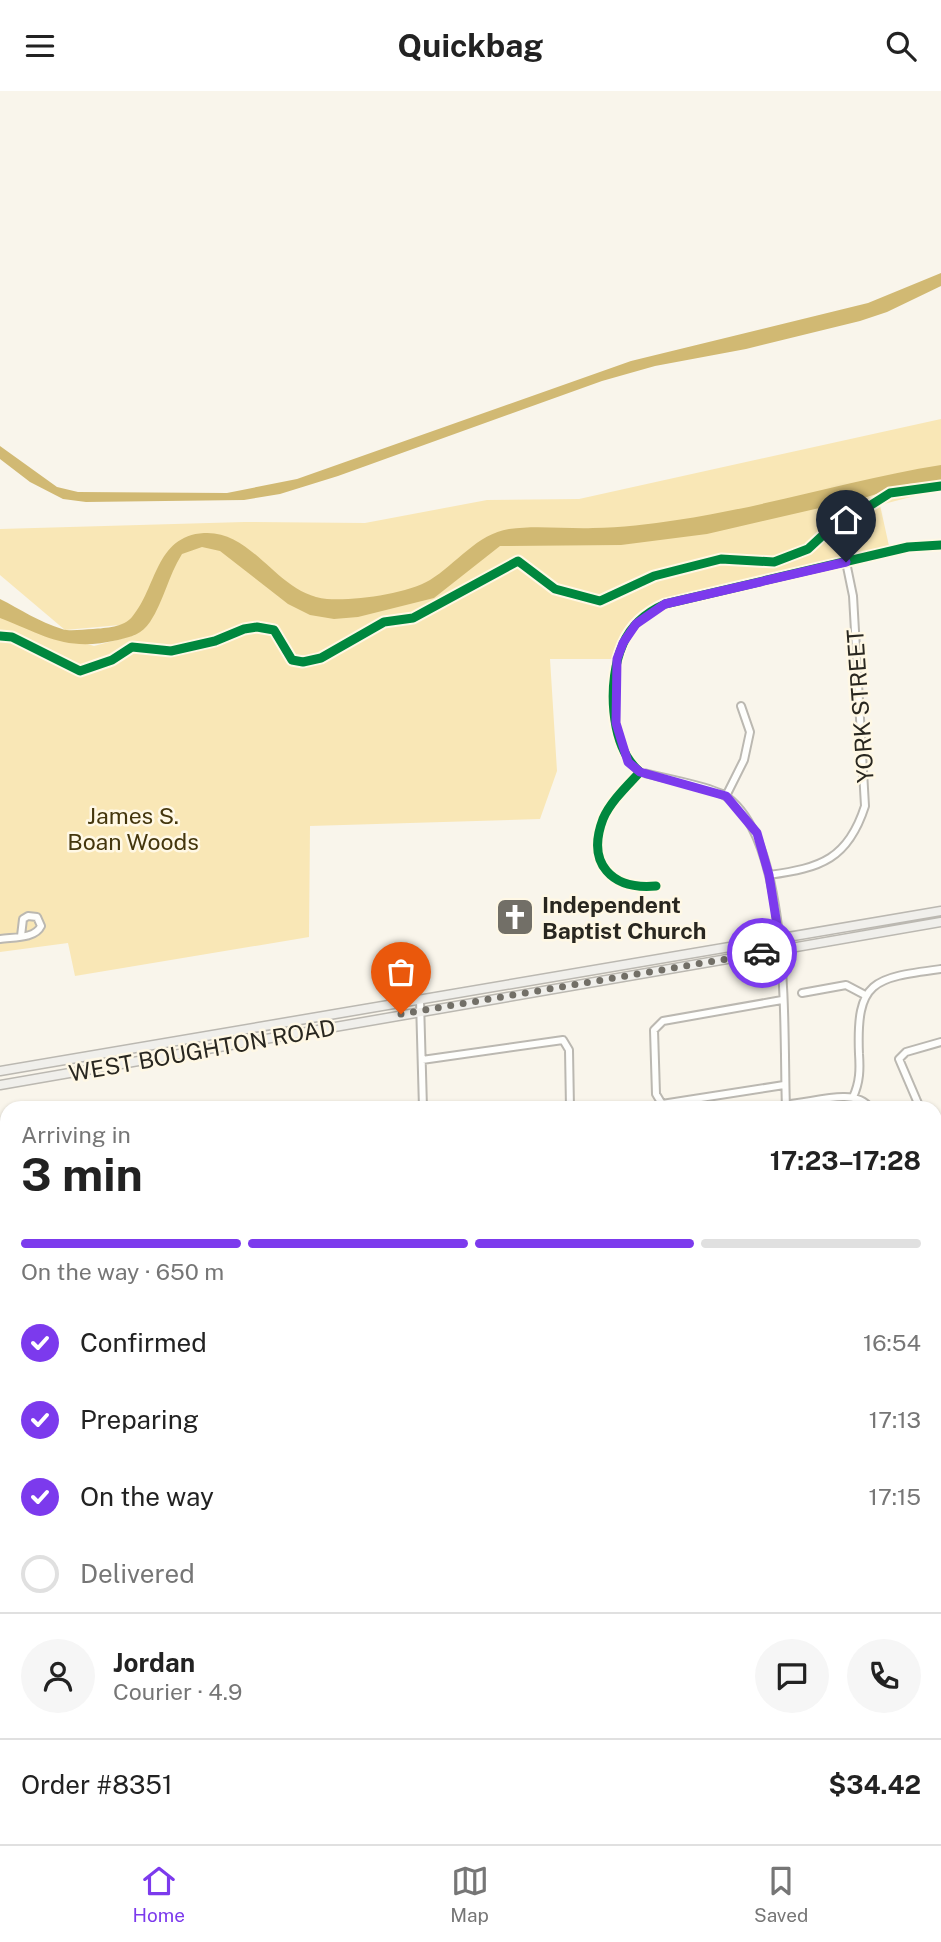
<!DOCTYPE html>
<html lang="en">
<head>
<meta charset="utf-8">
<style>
  :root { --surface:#fff; --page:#f6f6f6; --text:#222; --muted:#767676; --line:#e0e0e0; --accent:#7c3aed }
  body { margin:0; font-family:"Public Sans",sans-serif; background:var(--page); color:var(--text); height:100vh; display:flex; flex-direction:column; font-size:26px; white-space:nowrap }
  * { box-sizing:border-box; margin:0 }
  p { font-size:23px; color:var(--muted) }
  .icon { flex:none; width:38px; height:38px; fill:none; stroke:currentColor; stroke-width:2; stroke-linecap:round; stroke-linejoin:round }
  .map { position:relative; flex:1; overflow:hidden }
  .panel { position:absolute; left:0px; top:1010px; width:942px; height:744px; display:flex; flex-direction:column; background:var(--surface); border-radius:21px 21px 0 0; box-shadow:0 2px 5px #0004 }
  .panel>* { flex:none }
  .pin { position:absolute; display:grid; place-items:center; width:60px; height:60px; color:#fff; margin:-72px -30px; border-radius:50% 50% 50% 0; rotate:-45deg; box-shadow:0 0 7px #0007 }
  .pin .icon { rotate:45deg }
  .courier { position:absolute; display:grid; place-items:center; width:70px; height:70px; margin:-35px; border:5px solid #7c3aed; border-radius:50%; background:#fff; color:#222; box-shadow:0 2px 9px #0007 }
  .headline em { font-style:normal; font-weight:700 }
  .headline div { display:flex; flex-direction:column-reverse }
  .headline { display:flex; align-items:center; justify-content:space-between; height:119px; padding:0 21px }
  h1 { font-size:46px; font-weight:700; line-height:52px }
  .bar { display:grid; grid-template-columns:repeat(4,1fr); gap:10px 7px; align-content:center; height:84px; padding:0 21px }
  .bar i { height:9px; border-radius:5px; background:var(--line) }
  .bar .active { background:var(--accent) }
  .bar p { grid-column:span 4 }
  .line { display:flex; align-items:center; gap:18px; padding:0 21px; border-top:2px solid var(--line) }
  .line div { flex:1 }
  .round { display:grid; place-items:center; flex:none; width:74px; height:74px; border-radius:37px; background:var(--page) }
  ol { padding:0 21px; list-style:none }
  li { display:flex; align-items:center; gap:21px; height:77px }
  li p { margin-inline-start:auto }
  li .icon { padding:7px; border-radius:50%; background:var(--accent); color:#fff; stroke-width:4 }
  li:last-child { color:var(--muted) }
  li i { width:38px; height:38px; border:4px solid var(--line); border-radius:50% }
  header { display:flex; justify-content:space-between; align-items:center; height:91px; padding:0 21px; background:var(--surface); font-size:32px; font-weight:700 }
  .dock { display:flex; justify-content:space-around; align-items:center; height:98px; border-top:2px solid var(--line); background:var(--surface); font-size:19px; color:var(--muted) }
  .dock a { display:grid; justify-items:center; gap:4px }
  .dock .active { color:var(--accent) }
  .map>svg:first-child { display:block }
  .green { fill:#f9e7b6 }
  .water { fill:#d1b973 }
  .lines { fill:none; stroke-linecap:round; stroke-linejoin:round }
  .street-casing { stroke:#bbb8b1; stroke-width:10 }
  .secondary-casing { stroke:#bbb8b1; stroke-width:11 }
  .street { stroke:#fefefc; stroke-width:6 }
  .secondary { stroke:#f0efeb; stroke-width:8 }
  .cycleway-casing { stroke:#fff8e5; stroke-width:13 }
  .cycleway { stroke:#00873e; stroke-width:9 }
  .done { stroke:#726f67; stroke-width:7; stroke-dasharray:0 12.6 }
  .route { stroke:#7c3aed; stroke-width:9 }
  .labels { text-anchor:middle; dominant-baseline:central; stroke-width:5; stroke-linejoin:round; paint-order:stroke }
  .street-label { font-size:23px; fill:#292720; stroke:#fff8e5 }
  .park-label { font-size:23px; fill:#44360d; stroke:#fff8e5 }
  .poi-label { font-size:23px; font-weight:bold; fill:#292720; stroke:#fff8e5; text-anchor:start }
</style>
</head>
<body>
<header><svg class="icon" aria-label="menu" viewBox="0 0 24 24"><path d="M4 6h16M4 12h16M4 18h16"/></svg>Quickbag<svg class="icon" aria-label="search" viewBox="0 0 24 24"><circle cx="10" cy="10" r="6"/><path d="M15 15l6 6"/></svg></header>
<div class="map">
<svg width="941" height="1753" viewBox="0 0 941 1753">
  <rect width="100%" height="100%" fill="#f9f5eb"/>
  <path class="green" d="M941,328v70l-61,16 9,41 -218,51c-30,10 -50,32 -58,62h-63l7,112 -17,48 -230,7 -1,111 -234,39 -7,-33 -68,9v-335l94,29 41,-11 -15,-10 -55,5 -65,-55v-46l244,-7 121,1 122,-23 92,-1z
    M7,1408v123h-7v-122z
    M398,1747h123l9,6h-132z"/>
  <path class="water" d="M941,182v13l-54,26 -27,9 -114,28 -91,17 -53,15 -264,95 -58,18 -36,6 -158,2 -23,-3 -33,-17 -30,-23v-13l57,41 21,5 149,1 70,-14 334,-118 237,-58z
    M941,374v16l-33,3 -41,13 -160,37 -86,11 -121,1 -66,52 -76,19 -24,2 -24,-4 -22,-11 -68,-53 -18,-4 -20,7c-14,22 -18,47 -32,68 -8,12 -19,15 -32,18 -52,12 -72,-4 -118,-22v-19c20,10 39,23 62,30 9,3 21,0 31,0 13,-1 31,-2 39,-12 25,-29 23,-81 72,-84 50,-3 73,62 123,66 28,2 79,-5 103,-19 26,-16 47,-46 79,-51 27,-4 57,0 84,-1 28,0 57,-4 84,-8 89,-13 176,-41 264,-55z"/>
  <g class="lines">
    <defs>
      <path id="street" d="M640,681c19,5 74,15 87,25 65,47 56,236 59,311
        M726,705l18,-36 6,-28 -9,-26
        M769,784c52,-7 79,-16 96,-69l-12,-210 -7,-34
        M656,795c-44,4 -70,-22 -53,-67 7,-17 25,-34 37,-47 -31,-26 -33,-92 -17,-128 8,-19 24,-32 42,-40l243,-57 33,-2
        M0,848c13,-2 35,0 41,-13l-4,-9 -9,-1 -5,3 -2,17
        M802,902l44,-8 19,10
        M782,909l-119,21 -9,9 2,64 6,10 122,-19
        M420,910l3,107
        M422,969l141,-20 6,10 1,58
        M853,1006c7,-15 7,-28 6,-43 -3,-74 14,-76 82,-85
        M786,1013c24,0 68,-18 84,4
        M920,1017l-21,-49 7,-7 35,-10
        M934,1047l7,14
        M934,1118l7,5
        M934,1203h7
        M0,1290h7
        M936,1471h5
        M0,1539h7
        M934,1566h7
        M934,1655l7,1
        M934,1744l7,1
        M173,1746v7
        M263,1746v7
        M353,1746v7
        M851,1746v7"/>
      <path id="secondary" d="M0,980l941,-160
        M0,994l941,-163"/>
    </defs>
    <use href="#street" class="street-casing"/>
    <use href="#secondary" class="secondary-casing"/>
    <use href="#street" class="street"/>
    <use href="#secondary" class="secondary"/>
    <defs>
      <path id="cycleway" d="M0,545l12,1 68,34 32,-11 20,-13 39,4 44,-10 29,-12 13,-2 17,3 18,30 11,2 18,-4 63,-36 29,-4 105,-57 37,28 45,12 54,-25 67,-17 53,3 34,-13 14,-13 68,-43 51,-7
        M656,795c-44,4 -70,-22 -53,-67 7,-17 25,-34 37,-47 -31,-26 -33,-92 -17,-128 8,-19 24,-32 42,-40l243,-57 33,-2"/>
    </defs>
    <use href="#cycleway" class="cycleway-casing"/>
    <use href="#cycleway" class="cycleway"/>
  </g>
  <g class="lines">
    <path class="done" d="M401,923l361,-61"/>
    <path class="route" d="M762,862l19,-3 -12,-75 -12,-42 -31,-37 -86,-24 -12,-10 -12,-39 1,-64 6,-16 13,-19 29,-20 181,-42"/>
  </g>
  <defs>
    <symbol id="church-square" viewBox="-11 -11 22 22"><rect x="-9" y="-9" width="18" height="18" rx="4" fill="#726f67" stroke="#fff8e5"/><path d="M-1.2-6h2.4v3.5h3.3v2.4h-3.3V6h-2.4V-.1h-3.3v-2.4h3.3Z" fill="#fff"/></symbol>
  </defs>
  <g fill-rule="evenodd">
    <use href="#church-square" x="493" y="804" width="44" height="44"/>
  </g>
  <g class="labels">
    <g class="street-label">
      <text transform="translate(860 615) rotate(-94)">YORK STREET</text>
      <text transform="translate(202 959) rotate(-10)">WEST BOUGHTON ROAD</text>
    </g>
    <g class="park-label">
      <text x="133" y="724">James S.<tspan x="133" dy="26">Boan Woods</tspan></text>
    </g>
    <g class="poi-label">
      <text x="542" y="813">Independent<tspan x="542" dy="26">Baptist Church</tspan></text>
    </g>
  </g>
</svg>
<div class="pin" style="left:401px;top:923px;background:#ea580c"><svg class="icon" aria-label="bag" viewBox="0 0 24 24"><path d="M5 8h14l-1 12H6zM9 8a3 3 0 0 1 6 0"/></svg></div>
<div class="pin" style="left:846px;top:471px;background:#1f2937"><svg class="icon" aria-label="home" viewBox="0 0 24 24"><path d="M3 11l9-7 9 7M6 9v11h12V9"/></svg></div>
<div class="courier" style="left:762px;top:862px"><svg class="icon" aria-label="car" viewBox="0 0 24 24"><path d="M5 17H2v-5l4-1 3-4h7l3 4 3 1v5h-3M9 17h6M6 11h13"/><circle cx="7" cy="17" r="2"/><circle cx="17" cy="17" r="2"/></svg></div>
<section class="panel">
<div class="headline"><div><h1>3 min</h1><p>Arriving in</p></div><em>17:23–17:28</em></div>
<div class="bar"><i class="active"></i><i class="active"></i><i class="active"></i><i></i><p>On the way · 650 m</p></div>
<ol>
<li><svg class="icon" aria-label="check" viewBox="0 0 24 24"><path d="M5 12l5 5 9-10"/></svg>Confirmed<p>16:54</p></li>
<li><svg class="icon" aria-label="check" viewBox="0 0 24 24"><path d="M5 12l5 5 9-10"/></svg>Preparing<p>17:13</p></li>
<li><svg class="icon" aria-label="check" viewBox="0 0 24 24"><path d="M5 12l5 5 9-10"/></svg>On the way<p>17:15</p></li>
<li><i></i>Delivered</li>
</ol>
<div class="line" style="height:126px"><a class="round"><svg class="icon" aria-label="person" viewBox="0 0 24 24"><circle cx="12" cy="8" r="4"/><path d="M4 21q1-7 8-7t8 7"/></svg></a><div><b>Jordan</b><p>Courier · 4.9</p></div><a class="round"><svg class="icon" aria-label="chat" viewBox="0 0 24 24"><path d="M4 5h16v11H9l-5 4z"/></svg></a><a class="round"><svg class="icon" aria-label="phone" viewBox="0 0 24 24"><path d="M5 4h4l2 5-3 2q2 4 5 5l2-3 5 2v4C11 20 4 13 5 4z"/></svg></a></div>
<div class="line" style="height:91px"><div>Order #8351</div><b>$34.42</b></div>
</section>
</div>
<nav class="dock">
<a class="active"><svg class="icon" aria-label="home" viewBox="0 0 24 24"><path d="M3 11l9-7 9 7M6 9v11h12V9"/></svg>Home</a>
<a><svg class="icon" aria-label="map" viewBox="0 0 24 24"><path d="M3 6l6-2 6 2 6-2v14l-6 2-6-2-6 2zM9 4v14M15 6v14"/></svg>Map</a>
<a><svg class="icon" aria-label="saved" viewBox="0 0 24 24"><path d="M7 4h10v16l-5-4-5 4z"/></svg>Saved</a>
</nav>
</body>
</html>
